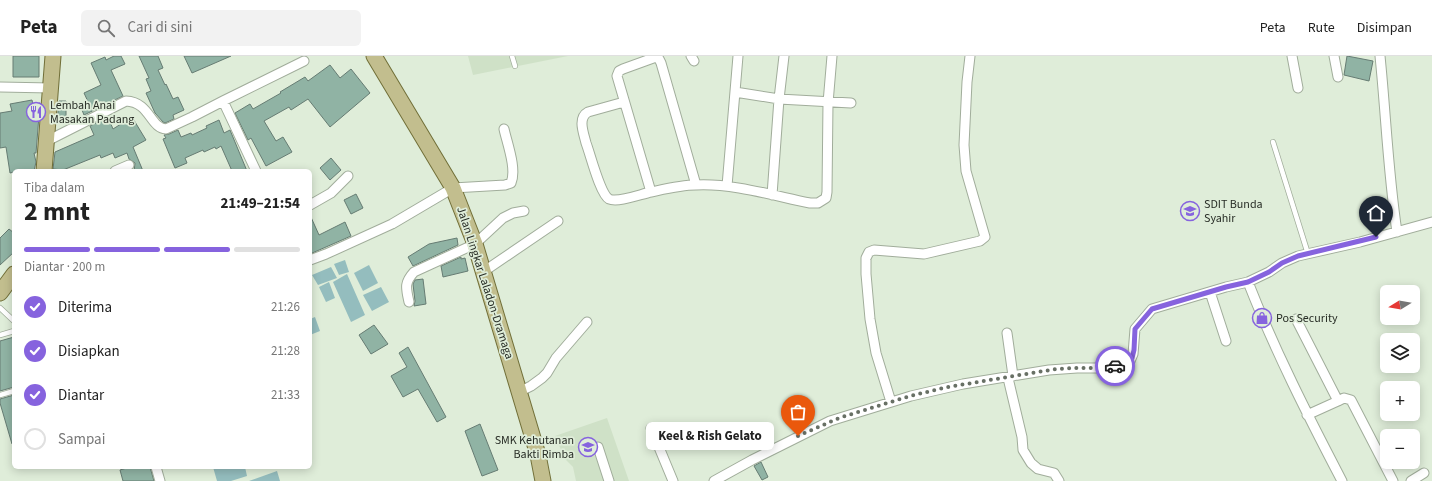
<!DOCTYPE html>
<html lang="id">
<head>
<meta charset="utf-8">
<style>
  :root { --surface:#fff; --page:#f2f2f2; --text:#222; --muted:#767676; --line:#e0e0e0; --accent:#8663de }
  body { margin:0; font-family:"Source Sans 3",sans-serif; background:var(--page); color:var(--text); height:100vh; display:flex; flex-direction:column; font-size:15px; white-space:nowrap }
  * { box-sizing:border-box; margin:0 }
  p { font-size:13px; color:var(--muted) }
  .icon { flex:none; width:22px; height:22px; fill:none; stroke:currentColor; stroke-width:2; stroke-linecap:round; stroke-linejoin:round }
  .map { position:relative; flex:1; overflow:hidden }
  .details { position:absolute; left:12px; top:113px; width:300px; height:300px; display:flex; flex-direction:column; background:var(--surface); border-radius:6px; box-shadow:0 2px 10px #0003 }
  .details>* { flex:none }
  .needle { width:26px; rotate:259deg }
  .buttons { position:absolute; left:1380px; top:229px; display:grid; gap:8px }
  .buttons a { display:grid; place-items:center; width:40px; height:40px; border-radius:6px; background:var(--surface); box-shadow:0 2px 10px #0003; font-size:20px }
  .pin { position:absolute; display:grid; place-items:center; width:34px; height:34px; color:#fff; margin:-41px -17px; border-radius:50% 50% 50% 0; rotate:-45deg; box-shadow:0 0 4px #0007 }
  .pin .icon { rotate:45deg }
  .courier { position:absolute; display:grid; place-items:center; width:40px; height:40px; margin:-20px; border:3px solid #8663de; border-radius:50%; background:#fff; color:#222; box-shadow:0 1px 5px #0007 }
  .bubble { position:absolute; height:28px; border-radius:6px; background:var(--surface); box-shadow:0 2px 10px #0003; font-size:13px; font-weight:700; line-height:28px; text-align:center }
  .head em { font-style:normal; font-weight:700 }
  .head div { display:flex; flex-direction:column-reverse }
  .head { display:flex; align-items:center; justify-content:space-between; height:68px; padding:0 12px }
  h1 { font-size:26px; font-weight:700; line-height:30px }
  .bar { display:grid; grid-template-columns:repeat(4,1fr); gap:6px 4px; align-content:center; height:48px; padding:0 12px }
  .bar i { height:5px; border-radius:3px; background:var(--line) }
  .bar .current { background:var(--accent) }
  .bar p { grid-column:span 4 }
  ol { padding:0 12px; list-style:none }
  li { display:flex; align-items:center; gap:12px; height:44px }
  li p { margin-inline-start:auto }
  li .icon { padding:4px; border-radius:50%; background:var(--accent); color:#fff; stroke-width:4 }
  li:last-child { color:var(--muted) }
  li i { width:22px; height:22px; border:2px solid var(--line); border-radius:50% }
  header { display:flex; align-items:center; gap:24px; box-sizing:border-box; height:56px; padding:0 20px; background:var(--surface); border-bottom:1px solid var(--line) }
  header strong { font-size:19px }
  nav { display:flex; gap:22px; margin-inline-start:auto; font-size:14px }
  .search { width:280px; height:36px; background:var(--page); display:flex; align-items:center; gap:10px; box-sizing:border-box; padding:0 14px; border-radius:6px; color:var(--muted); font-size:15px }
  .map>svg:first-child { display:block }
  .built { fill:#cfe1c7 }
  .water { fill:#94bdbe }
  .building { fill:#90b3a4; stroke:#667c73 }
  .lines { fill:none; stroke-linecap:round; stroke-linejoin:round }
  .lane-casing { stroke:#a1ad9b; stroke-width:6 }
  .street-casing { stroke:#a1ad9b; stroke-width:11 }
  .primary-casing { stroke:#716f38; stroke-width:17 }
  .lane { stroke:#fff; stroke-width:4.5 }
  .street { stroke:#fff; stroke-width:9 }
  .primary { stroke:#c2be8e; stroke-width:15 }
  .done { stroke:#687065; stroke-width:4; stroke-dasharray:0 7.2 }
  .route { stroke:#8663de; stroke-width:5 }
  .labels { text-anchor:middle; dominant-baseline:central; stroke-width:3.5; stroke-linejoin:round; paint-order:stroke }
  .poi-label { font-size:12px; fill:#282d26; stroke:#dfedd9; text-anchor:start }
  .street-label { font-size:12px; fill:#282d26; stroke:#dfedd9 }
</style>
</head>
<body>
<header>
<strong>Peta</strong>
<div class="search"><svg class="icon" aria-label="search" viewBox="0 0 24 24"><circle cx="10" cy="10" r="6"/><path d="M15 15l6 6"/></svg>Cari di sini</div>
<nav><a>Peta</a><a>Rute</a><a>Disimpan</a></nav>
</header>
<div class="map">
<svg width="1432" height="425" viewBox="0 0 1432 425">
  <rect width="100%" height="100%" fill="#dfedd9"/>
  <path class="built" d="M468,0h100l-95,19z
    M607,362l22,63h-53l-3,-14 -8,-8 -10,-23z"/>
  <path class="water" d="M345,204l4,12 -10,3 -5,-11z
    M369,209l9,18 -15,8 -9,-18z
    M331,211l6,11 -19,7 -6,-10z
    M347,218l18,41 -14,7 -18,-40z
    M329,226l6,16 -9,4 -7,-15z
    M381,231l8,15 -17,9 -9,-16z
    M315,261l5,14 -10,4v-16z
    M213,411h32l2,9 -16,5h-14z
    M277,415l3,10h-31z"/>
  <path class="building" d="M13,0h26v21h-26z
    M114,0h7l4,8 -14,6 12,26 -39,19 -2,-5 8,-4 -6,-13 17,-8 -10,-22 14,-6 1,3z
    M139,0h19l5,12 -5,2 7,15 1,-1 7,15 5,-2 6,13 -11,5 1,4 -9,4 -2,-1 -8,-9 -9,-20 5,-2 -5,-12 3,-1z
    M184,0h47l-39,17z
    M1347,0l26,5 -4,20 -25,-6z
    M330,9l10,13 11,-9 19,24 -40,34 -22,-28 -17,11 -2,-3 -25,14 12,20 7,-4 9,15 -26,14 -15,-28 -3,2 -13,-27 15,-9 3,5 28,-16 -1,-1 25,-15 3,4z
    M32,44l1,5 7,-2 -4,50h-2l2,9 -2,9h-20v1l-4,1 -4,-26 -6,1v-35l12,-2 -2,-7z
    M59,45h7v21l-9,1z
    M108,61l5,12 19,-12 14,23 -13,7 10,24h-9l1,-8 -6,-4 -2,-6 -12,5 -2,-5 -12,5 -1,-3 -37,15 -10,-1 2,-17 39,-17 -4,-9z
    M219,64l5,13 6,-3 17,41h-15l-11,-25 -5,3 -1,-2 -11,5 -1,-2 -18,8 2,5 -12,5 -12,-29 3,-1 -2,-3 5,-1 9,-4 3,7 10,-4 1,2 15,-7 -1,-2z
    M331,102l10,12 -11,10 -10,-12z
    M356,138l7,14 -12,6 -7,-14z
    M310,159l9,20 26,-13 6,14 -41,18z
    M9,173l5,4v19l-14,13v-27z
    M457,182l1,7 -45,21 -5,-9 21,-13z
    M461,201v2l4,-1 3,13 -25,6 -2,-11z
    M423,223l3,25 -12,2 1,-5 -2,-17 2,-4z
    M374,269l14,19 -17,10 -12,-19z
    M14,281v50l-14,4v-50z
    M408,291l38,70 -9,5 -19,-33 -15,8 -12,-21 16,-9 -8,-14z
    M14,339v49h-2l-12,-41v-4z
    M480,368l18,46 -16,6 -17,-45z
    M761,406l7,15 -6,3 -8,-14z
    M130,411h20l4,14h-31l-3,-11z"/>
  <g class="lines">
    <defs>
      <path id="lane" d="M512,0l3,10
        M1273,86l35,112
        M0,252l14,13
        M0,279l14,-4
        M0,339l14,-4"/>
      <path id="street" d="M691,0l3,5
        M1292,0l6,32
        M1334,0l4,21
        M1380,0c6,59 8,117 17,176
        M0,31l51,1
        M735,36l44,7 72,4
        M223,45l33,70
        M624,46l-36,10c-11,6 -4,22 -2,31 4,10 14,51 23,56 9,4 32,-5 42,-7 14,-3 30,-7 45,-7 36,-2 79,11 114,18h8l8,-5 1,-6 1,-89 4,-47
        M47,85l79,-40c24,1 24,27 40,28l26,-12 31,-16 81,-40
        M115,115l14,-6
        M727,130l11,-130
        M651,136l-34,-116 2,-5 4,-2 33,-12 3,2 2,4 35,122
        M772,139l7,-96 5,-43
        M310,149l21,-12 17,-17
        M310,204l16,-6 66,-30 61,-36 52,-3 6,-2c6,-14 -4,-40 -7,-54
        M483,216l75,-51
        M1248,226c27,69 60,134 94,199
        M1210,236l16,49
        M409,246c-3,-14 -5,-19 5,-30l61,-28 28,-26 10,-5 11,-2
        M1296,263l42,82 6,-3 7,2 42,81
        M1007,277l6,43
        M1008,322l14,59 1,13 8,13 7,6 16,4 5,8
        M519,336l12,-6 11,-8 5,-5 9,-15 31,-36
        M891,346l-15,-49 -6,-34 -4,-45v-16l3,-6 5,-2 50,4 56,-13 5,-4 -19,-66 -2,-26 3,-63 3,-26
        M1307,359l31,-14
        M651,372l22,53
        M598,391l11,34
        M156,411l4,14
        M714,425l38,-21 78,-39 81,-25 52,-12 86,-14 28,-2h20l27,-4 6,-3 3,-7 2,-25 17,-20 74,-22 22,-5 21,-10 13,-9 16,-7 62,-14 72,-20
        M1411,425l13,-8"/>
      <path id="primary" d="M374,0l79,132 22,56 63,211 5,26
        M44,115l9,-115
        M0,237l14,-19"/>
    </defs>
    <use href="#lane" class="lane-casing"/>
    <use href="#street" class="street-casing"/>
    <use href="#primary" class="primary-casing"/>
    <use href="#lane" class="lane"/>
    <use href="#street" class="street"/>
    <use href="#primary" class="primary"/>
  </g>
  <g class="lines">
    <path class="done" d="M798,380l41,-18 71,-22 38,-9 108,-18 21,-1h20l18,-2"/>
    <path class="route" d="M1115,310l11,-2 6,-6 2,-8 1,-21 17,-20 74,-22 22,-5 21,-10 13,-9 16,-7 78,-19"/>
  </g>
  <defs>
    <symbol id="restaurant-ring" viewBox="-11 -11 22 22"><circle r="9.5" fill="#dfedd9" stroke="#8663de" stroke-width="1.5"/><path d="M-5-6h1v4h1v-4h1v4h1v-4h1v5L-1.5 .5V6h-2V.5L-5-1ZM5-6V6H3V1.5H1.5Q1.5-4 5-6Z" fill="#8663de"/></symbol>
    <symbol id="school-ring" viewBox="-11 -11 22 22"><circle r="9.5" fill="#dfedd9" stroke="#8663de" stroke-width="1.5"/><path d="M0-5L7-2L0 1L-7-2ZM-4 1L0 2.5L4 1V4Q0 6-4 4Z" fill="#8663de"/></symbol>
    <symbol id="shop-ring" viewBox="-11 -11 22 22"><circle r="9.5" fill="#dfedd9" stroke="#8663de" stroke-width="1.5"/><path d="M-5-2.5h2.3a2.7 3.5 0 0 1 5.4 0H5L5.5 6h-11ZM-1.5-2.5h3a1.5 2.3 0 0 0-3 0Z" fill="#8663de"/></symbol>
  </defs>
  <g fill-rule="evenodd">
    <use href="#restaurant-ring" x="25" y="45" width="22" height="22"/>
    <use href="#school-ring" x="1179" y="144" width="22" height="22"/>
    <use href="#shop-ring" x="1251" y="251" width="22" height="22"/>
    <use href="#school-ring" x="577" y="380" width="22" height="22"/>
  </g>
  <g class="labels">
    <g class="poi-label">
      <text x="50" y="49">Lembah Anai<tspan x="50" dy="14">Masakan Padang</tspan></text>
      <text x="1204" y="148">SDIT Bunda<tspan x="1204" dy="14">Syahir</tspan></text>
      <text x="1276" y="262">Pos Security</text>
      <text x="574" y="384" text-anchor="end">SMK Kehutanan<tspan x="574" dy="14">Bakti Rimba</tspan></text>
    </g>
    <g class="street-label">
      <text transform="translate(485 227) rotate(72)">Jalan Lingkar Laladon-Dramaga</text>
    </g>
  </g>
</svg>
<div class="buttons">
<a><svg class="needle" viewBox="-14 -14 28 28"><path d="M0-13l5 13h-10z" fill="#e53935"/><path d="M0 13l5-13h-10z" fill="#767676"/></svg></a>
<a><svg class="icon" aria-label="layers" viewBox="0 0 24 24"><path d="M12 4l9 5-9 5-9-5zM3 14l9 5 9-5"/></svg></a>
<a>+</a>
<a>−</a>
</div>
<div class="pin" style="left:798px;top:380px;background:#ea580c"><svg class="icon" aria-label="bag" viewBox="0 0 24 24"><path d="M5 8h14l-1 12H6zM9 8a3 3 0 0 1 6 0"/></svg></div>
<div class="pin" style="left:1376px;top:181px;background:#1f2937"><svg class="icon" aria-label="home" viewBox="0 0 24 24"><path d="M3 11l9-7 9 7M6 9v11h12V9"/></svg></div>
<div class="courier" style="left:1115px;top:310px"><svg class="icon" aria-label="car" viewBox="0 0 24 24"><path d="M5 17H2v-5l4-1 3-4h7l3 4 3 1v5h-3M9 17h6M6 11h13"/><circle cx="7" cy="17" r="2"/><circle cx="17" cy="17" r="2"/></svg></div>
<div class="bubble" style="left:646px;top:366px;width:128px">Keel &amp; Rish Gelato</div>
<section class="details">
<div class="head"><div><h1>2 mnt</h1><p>Tiba dalam</p></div><em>21:49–21:54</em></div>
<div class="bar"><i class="current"></i><i class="current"></i><i class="current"></i><i></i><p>Diantar · 200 m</p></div>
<ol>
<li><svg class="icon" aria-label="check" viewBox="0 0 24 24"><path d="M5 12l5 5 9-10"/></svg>Diterima<p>21:26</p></li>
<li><svg class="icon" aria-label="check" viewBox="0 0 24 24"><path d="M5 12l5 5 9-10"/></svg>Disiapkan<p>21:28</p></li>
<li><svg class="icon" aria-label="check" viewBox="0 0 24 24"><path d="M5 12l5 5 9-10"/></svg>Diantar<p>21:33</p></li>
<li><i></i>Sampai</li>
</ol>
</section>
</div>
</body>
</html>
